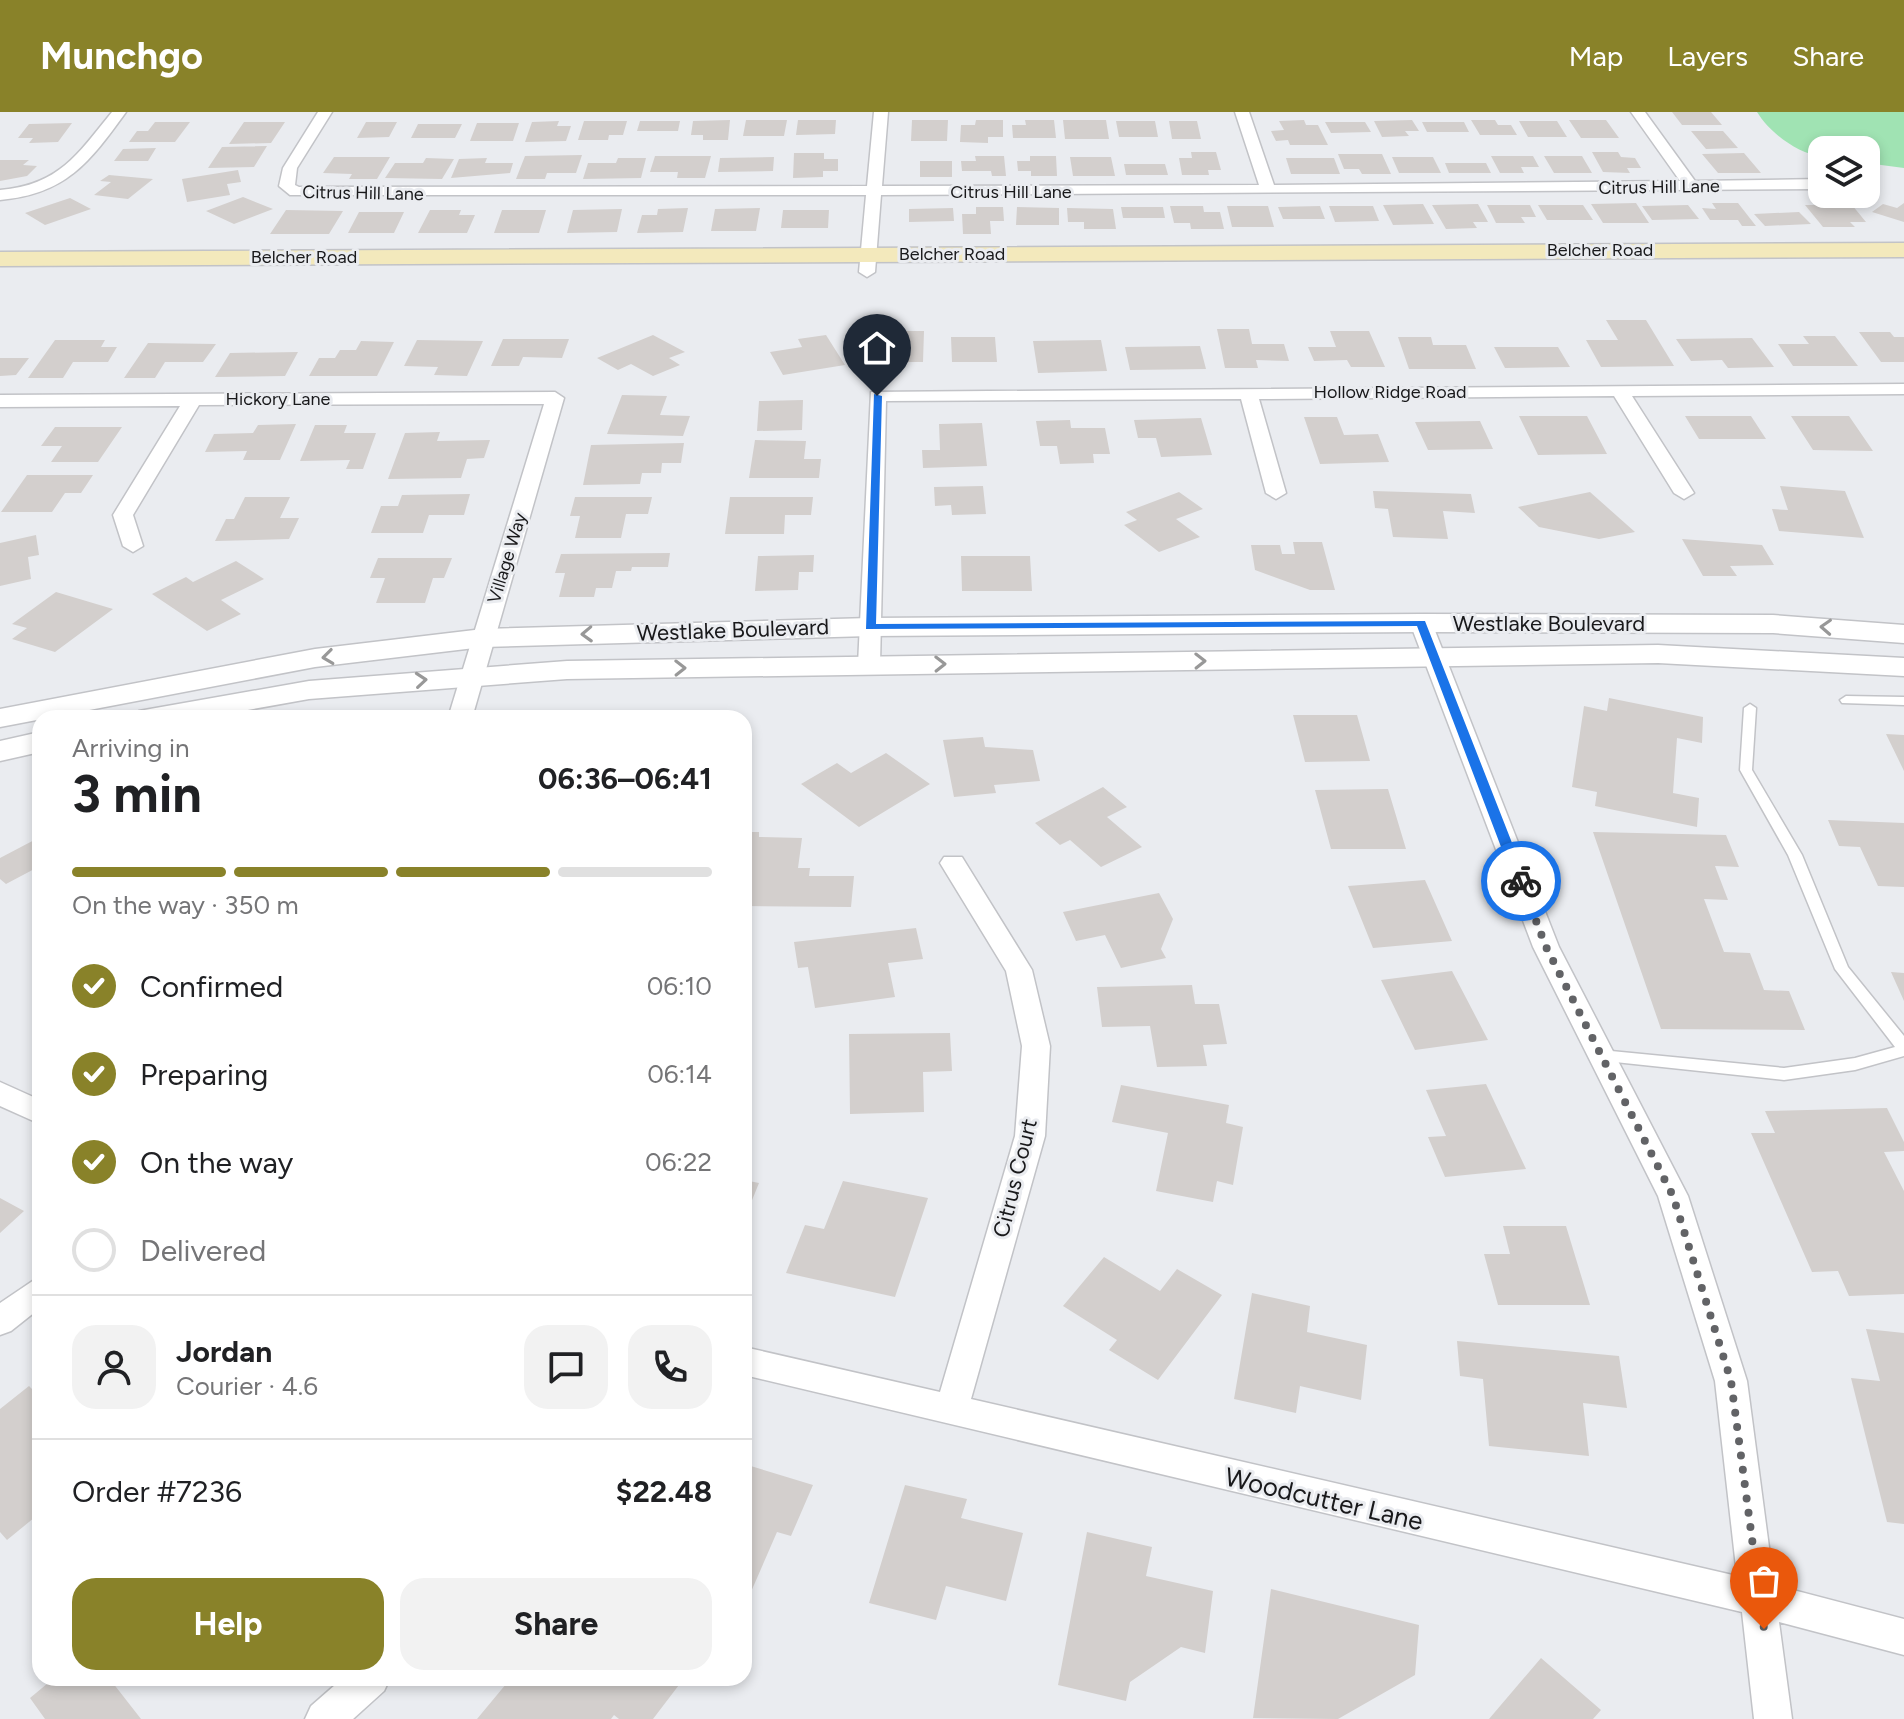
<!DOCTYPE html>
<html lang="en">
<head>
<meta charset="utf-8">
<style>
  :root { --surface:#fff; --page:#f2f2f2; --text:#202124; --muted:#757577; --line:#e0e0e0; --accent:#898229 }
  body { margin:0; font-family:Figtree,sans-serif; background:var(--page); color:var(--text); height:100vh; display:flex; flex-direction:column; font-size:30px; white-space:nowrap }
  * { box-sizing:border-box; margin:0 }
  p { font-size:26px; color:var(--muted) }
  .icon { flex:none; width:44px; height:44px; fill:none; stroke:currentColor; stroke-width:2; stroke-linecap:round; stroke-linejoin:round }
  .map { position:relative; flex:1; overflow:hidden }
  .sheet { position:absolute; left:32px; top:598px; width:720px; height:976px; display:flex; flex-direction:column; background:var(--surface); border-radius:24px; box-shadow:0 4px 12px #0003 }
  .sheet>* { flex:none }
  .fabs { position:absolute; left:1808px; top:24px; display:grid; gap:16px }
  .fabs a { display:grid; place-items:center; width:72px; height:72px; border-radius:16px; background:var(--surface); box-shadow:0 4px 12px #0003; font-size:40px }
  .pin { position:absolute; display:grid; place-items:center; width:68px; height:68px; color:#fff; margin:-82px -34px; border-radius:50% 50% 50% 0; rotate:-45deg; box-shadow:0 0 8px #0007 }
  .pin .icon { rotate:45deg }
  .courier { position:absolute; display:grid; place-items:center; width:80px; height:80px; margin:-40px; border:6px solid #1a73e8; border-radius:50%; background:#fff; color:#222; box-shadow:0 2px 10px #0007 }
  .head em { font-style:normal; font-weight:700 }
  .head div { display:flex; flex-direction:column-reverse }
  .head { display:flex; align-items:center; justify-content:space-between; height:136px; padding:0 40px }
  h1 { font-size:52px; font-weight:700; line-height:60px }
  .bar { display:grid; grid-template-columns:repeat(4,1fr); gap:12px 8px; align-content:center; height:96px; padding:0 40px }
  .bar i { height:10px; border-radius:6px; background:var(--line) }
  .bar .current { background:var(--accent) }
  .bar p { grid-column:span 4 }
  .line { display:flex; align-items:center; gap:20px; padding:0 40px; border-top:2px solid var(--line) }
  .line div { flex:1 }
  .round { display:grid; place-items:center; flex:none; width:84px; height:84px; border-radius:24px; background:var(--page) }
  ol { padding:0 40px; list-style:none }
  li { display:flex; align-items:center; gap:24px; height:88px }
  li p { margin-inline-start:auto }
  li .icon { padding:8px; border-radius:50%; background:var(--accent); color:#fff; stroke-width:4 }
  li:last-child { color:var(--muted) }
  li i { width:44px; height:44px; border:4px solid var(--line); border-radius:50% }
  .action { display:flex; gap:16px; margin-top:auto; padding:16px 40px }
  .action a { flex:1; height:92px; border-radius:24px; background:var(--accent); color:#fff; font-size:32px; font-weight:700; line-height:92px; text-align:center }
  .action a+a { background:var(--page); color:var(--text) }
  header { display:flex; align-items:center; gap:48px; box-sizing:border-box; height:112px; padding:0 40px; background:var(--accent); color:#fff }
  header strong { font-size:38px }
  nav { display:flex; gap:44px; margin-inline-start:auto; font-size:28px }
  .map>svg:first-child { display:block }
  .green { fill:#a0e3b3 }
  .building { fill:#d3cfcd }
  .lines { fill:none; stroke-linecap:round; stroke-linejoin:round }
  .service-casing { stroke:#c2c3c7; stroke-width:3 }
  .minor-casing { stroke:#c2c3c7; stroke-width:3 }
  .tertiary-casing { stroke:#c2c3c7; stroke-width:3 }
  .secondary-casing { stroke:#c2c3c7; stroke-width:3 }
  .service { fill:#fff; fill-rule:evenodd }
  .minor { fill:#fff; fill-rule:evenodd }
  .tertiary { fill:#fff; fill-rule:evenodd }
  .secondary { fill:#f3e9bc; fill-rule:evenodd }
  .oneway { stroke:#989898 }
  .route { fill:#1a73e8 }
  .done { stroke:#626366; stroke-width:8; stroke-dasharray:0 14.4 }
  .labels { text-anchor:middle; dominant-baseline:central; stroke-width:6; stroke-linejoin:round; paint-order:stroke }
  .far-street-label { font-size:18px; fill:#19191b; stroke:#eaecf0 }
  .street-label { font-size:22px; fill:#19191b; stroke:#eaecf0 }
  .near-street-label { font-size:26px; fill:#19191b; stroke:#eaecf0 }
</style>
</head>
<body>
<header>
<strong>Munchgo</strong>
<nav><a>Map</a><a>Layers</a><a>Share</a></nav>
</header>
<div class="map">
<svg width="1904" height="1607" viewBox="0 0 1904 1607">
  <rect width="100%" height="100%" fill="#eaecf0"/>
  <path class="green" d="M1757,0h147v56l-38,-5v-13h-44v7c-25,-4 -52,-24 -65,-45z"/>
  <path class="building" d="M1672,0h39l11,13h-40z
    M730,8l-2,20h-25v-5h-12l2,-14z
    M746,8h41l-3,16h-41z
    M798,8h38l-1,14 -39,1z
    M912,8h36l-1,21h-36z
    M976,8h27v17h-15v6l-28,-1 1,-17h14z
    M1025,8h29l2,18h-43l-1,-13h14z
    M1063,8h43l3,19h-44z
    M1304,8l2,5h12l10,20h-38l-2,-5 -12,1 -5,-10 13,-1 -5,-9z
    M1412,8l7,11h-14l4,5 -27,1 -8,-16z
    M1471,8h24l3,5h13l6,10h-37z
    M1569,8h37l13,18h-38z
    M559,9l-2,5h14l-5,15 -41,1 7,-20z
    M584,9h43l-4,14h-14l-1,5h-30z
    M640,9h40l-2,10h-41z
    M1116,9h39l3,16h-39z
    M1169,9h28l4,18h-29z
    M1519,9h38l10,16h-39z
    M155,10h35l-15,20h-46l8,-11h11z
    M244,10h41l-14,21 -42,1z
    M366,10h31l-8,15 -32,1z
    M1325,10h40l6,10 -40,1z
    M1422,10h42l5,10h-42z
    M72,11l-14,19 -29,1 4,-5h-15l11,-14z
    M477,11h42l-6,18h-43z
    M418,12h44l-7,14h-44z
    M1691,19h32l15,17 -32,1z
    M267,34l-13,21 -46,1 14,-21z
    M156,36l-8,13h-34l9,-12z
    M1191,40h25l5,18h-13l1,5h-27l-3,-17h13z
    M1592,40h26l3,5 14,1 6,10h-14l3,5 -27,-1z
    M794,41h30v6h14v12h-15v6l-30,1z
    M1744,41l17,20h-43l-16,-19z
    M1338,42h44l9,20h-29l-3,-5h-15z
    M582,43l-6,18h-29l-2,6h-29l9,-23z
    M655,44h56l-6,22h-28l1,-6h-28z
    M975,44h29l2,20h-14l-1,-5h-29l-1,-10h15z
    M1030,44h26l1,20h-26v-5h-13l-1,-10h13z
    M1491,44h42l6,11h-18l3,6h-24z
    M1544,44h38l10,17h-38z
    M334,45h56l-13,22h-28l3,-5 -29,-1z
    M774,45l-1,14 -55,1 2,-14z
    M1070,45h41l4,19h-42z
    M1392,45h41l8,16h-42z
    M426,46l28,1 -12,20 -57,-1 10,-15h28z
    M487,46l-2,5h28l-3,10 -59,5 8,-19z
    M618,46h28l-5,20 -58,1 5,-16h28z
    M1286,46h48l6,16h-49z
    M0,48h29l-6,5 14,1 -10,10 -27,5z
    M920,49h32v16h-32z
    M1445,51h41l5,10h-42z
    M1124,52h41l3,11h-42z
    M238,58l3,12 -14,2 3,11 -43,7 -5,-23z
    M109,63l44,4 -25,20 -34,-4 17,-13 -11,-1z
    M243,85l30,12 -39,15 -28,-13z
    M70,86l21,11 -46,16 -20,-12z
    M1636,91l13,20h-46l-12,-19z
    M1712,91h26l18,23h-14l-4,-6h-28l-8,-12 14,1z
    M1904,91v19l-32,-10 11,-8 14,4z
    M1423,92l11,20 -41,1 -10,-20z
    M1478,92l10,18h-15l4,6 -31,1 -14,-24z
    M1487,93h43l6,12h-15l4,6h-29z
    M1538,93h45l10,15h-46z
    M1688,93l11,14 -47,1 -10,-14z
    M1805,93h47l14,17h-16l5,5h-32z
    M1170,94h33l1,6h16l4,17h-33l-1,-6h-16z
    M1227,94h41l6,21h-42z
    M1320,94l5,13h-42l-5,-12z
    M1329,94h44l6,15 -44,1z
    M976,95h27l1,14h-14l1,13h-28l-1,-20h14z
    M1017,95l42,1v17h-43z
    M1121,95h42l2,11h-42z
    M688,96l-5,24 -46,1 5,-18h15l1,-6z
    M760,96l-4,23h-45l4,-22z
    M953,96l1,13 -45,1v-13z
    M1067,96l46,1 3,20h-32v-7h-16z
    M622,97l-5,23 -50,1 6,-23z
    M286,98l57,1 -14,23h-59z
    M430,98h31l-2,5h16l-8,18h-49z
    M502,98h44l-7,23h-45z
    M783,98h46l-1,18h-47z
    M359,100h45l-10,21h-46z
    M1799,100l12,12 -46,2 -11,-12z
    M1606,208h40l28,46 -73,1 -15,-27h32z
    M1217,217h32l3,15h32l5,17 -33,-1 2,8h-33z
    M892,219h32l-1,31h-33v-8h-33l1,-16h33z
    M1330,219h39l16,36h-34l-4,-7 -33,1 -6,-14h28z
    M1859,220h31l4,5h10v25h-23z
    M653,223l32,17 -16,6 11,7 -27,11 -22,-12 -13,6 -21,-12z
    M826,223l19,30 -62,10 -13,-23 32,-5 -4,-8z
    M1803,224h32l23,30h-65l-15,-22h31z
    M951,225h44l2,25h-45z
    M1398,225h33l2,8h33l10,24h-67z
    M1752,226l22,29 -46,1 -6,-8 -31,1 -15,-22z
    M503,227h66l-7,19 -39,-1 -4,9h-28z
    M55,228h50l-4,7h16l-9,15h-35l-10,16h-35z
    M417,228l66,1 -16,35 -33,-1 4,-8 -34,-1z
    M1101,228l6,31 -69,2 -5,-32z
    M361,229l33,1 -17,34h-68l10,-18h16l5,-8h16z
    M148,231l68,1 -13,18h-38l-10,16h-31z
    M1200,234l6,23 -76,1 -5,-23z
    M1494,235h64l12,20 -65,1z
    M298,240l-13,24 -70,1 15,-24z
    M0,246h29l-13,17 -16,1z
    M622,283l45,1 -7,19 30,1 -7,20 -76,-2z
    M803,288l-1,30 -45,1 2,-30z
    M1519,304h68l20,38 -69,1z
    M1685,304h66l15,23h-67z
    M1791,304h58l24,35 -60,-1z
    M1304,305h33l7,18 34,-1 11,28 -69,2z
    M1201,306l11,37 -51,2 -5,-19h-18l-4,-18z
    M1070,308l1,8h34l5,26h-17l1,9 -34,1 -3,-18h-17l-4,-25z
    M1480,309l13,28 -65,1 -13,-28z
    M982,311l5,43 -64,2 -1,-18h18l-1,-26z
    M296,312l-16,36h-37l4,-9 -42,1 9,-18 39,-1 5,-8z
    M315,313h32l-3,8h32l-13,36h-17l4,-9 -50,1z
    M55,315h67l-24,35h-47l11,-16h-21z
    M440,320l-3,9 53,-1 -6,18 -17,1 -6,19 -73,1 17,-46z
    M755,328l51,1 -2,18h17l-2,19h-70z
    M684,331l-3,20h-19l-1,10h-19l-2,11 -57,1 8,-40z
    M27,363h66l-12,18h-16l-13,19h-51z
    M983,374l3,28 -34,1 -1,-10 -16,1 -1,-19z
    M1780,374l65,5 19,47 -85,-7 -7,-22 16,1z
    M1373,379l98,3 4,19 -32,-2 5,28 -55,-2 -5,-28 -13,-1z
    M1179,380l24,17 -27,10 24,18 -41,15 -35,-27 13,-5 -11,-8z
    M1590,380l45,40 -36,7 -60,-12 -21,-20z
    M470,382l-6,21h-35l-6,18h-52l10,-27h17l4,-11z
    M245,385h45l-10,21h19l-10,21 -74,2 11,-22h8z
    M575,385h77l-4,17h-22l-5,24h-46l5,-22h-10z
    M730,385h83l-2,18h-26l-1,19h-59z
    M36,423l3,20 -11,2 3,22 -31,7v-43z
    M1682,427l80,6 12,20 -44,1 7,10h-34z
    M1293,430h29l13,48h-25l-55,-20 -4,-25h29l2,9h13z
    M670,441l-2,14h-36l-1,4h-15l-4,17h-16l-2,9h-35l6,-24h-10l6,-19z
    M814,443l-1,17h-14l-1,18 -43,1 3,-35z
    M961,444h69l2,35h-70z
    M378,446h74l-8,20h-11l-8,25h-49l9,-25h-15z
    M236,449l28,18 -43,21 20,14 -34,17 -55,-37 34,-17 7,5z
    M56,480l57,17 -58,43 -43,-13 15,-11 -15,-4z
    M1609,586l94,19 -1,26 -25,-5 -4,55 26,5 -2,29 -102,-21 2,-14 -25,-5 12,-81 23,5z
    M545,602h47l-1,4h-47z
    M1293,603h64l13,46 -65,1z
    M1886,622l18,1v36z
    M983,625l2,10 48,3 7,31 -46,4 2,8 -42,4 -11,-57z
    M886,641l44,31 -71,43 -58,-43 36,-21 14,10z
    M1103,675l24,20 -20,10 35,30 -41,20 -31,-27 -10,5 -25,-22z
    M1388,677l18,60h-75l-16,-59z
    M1828,708l76,3v64l-26,-1 -18,-39 -21,-1z
    M744,720h15v5l43,1 -4,30h12l-1,8h45l-3,31 -107,-1z
    M1593,720l133,3 13,32 -24,-1 13,34 -24,-1 20,53 26,1 14,37 25,1 16,39 -144,-1z
    M40,725v29l-34,18 -6,-5v-21z
    M1425,768l27,61 -79,7 -25,-62z
    M1159,781l14,26 -12,30 5,9 -45,10 -16,-33 -29,6 -13,-29z
    M916,816l7,31 -35,4 7,34 -80,11 -7,-41 -10,1 -4,-26z
    M1452,859l36,69 -73,10 -34,-70z
    M1891,860l13,1v28z
    M1192,873l3,19h24l8,40 -24,1 4,21 -50,1 -7,-41 -48,1 -5,-40z
    M950,921l2,38 -29,1 1,40 -74,2 -1,-80z
    M1486,972l40,85 -81,8 -17,-40 18,-1 -20,-46z
    M1121,973l108,20 -3,18 17,4 -10,58 -16,-4 -4,21 -57,-11 12,-58 -56,-11z
    M1887,996l17,34v9l-20,1 20,39v103l-55,2 -11,-25 -26,1 -61,-139h24l-10,-22z
    M744,1068l15,3 -15,37z
    M843,1069l85,17 -33,99 -109,-24 19,-48 19,4z
    M0,1086l24,13 -24,22z
    M1503,1114h63l24,79h-92l-14,-51h26z
    M1104,1145l56,34 17,-22 45,26 -64,85 -49,-30 8,-10 -54,-34z
    M1252,1181l58,13 -3,26 60,13 -6,55 -61,-14 -4,27 -62,-14z
    M1866,1217l38,4v191l-17,-2 -36,-144 29,3z
    M1457,1229l162,15 8,52 -44,-5 6,53 -100,-10 -6,-67 -23,-3z
    M29,1274l11,11v47l-5,3 5,5v61l-33,27 -7,-8v-123z
    M744,1352l69,21 -22,51 -14,-4 -30,69 -3,-1z
    M905,1373l62,14 -6,19 62,15 -17,68 -60,-15 -10,34 -67,-17z
    M1087,1420l65,15 -6,29 67,15 -8,62 -24,-6 -51,35 -4,19 -68,-16z
    M1271,1477l148,36 -4,50 -77,44 -85,-1z
    M1541,1546l60,52 -8,9h-104z
    M54,1566h55l32,41h-96l-15,-21z
    M511,1566h167l4,3 -29,38h-34l-5,-4 -3,4h-134z"/>
  <g class="lines">
    <defs>
      <path id="service" d="M1846,584l58,1v8l-62,-2 -2,-3z
        M1750,592l6,4 -4,62 50,85 46,112 56,69v20l-49,14 -71,10 -188,-20 -3,-4 3,-4 5,-2 183,18 71,-10 40,-11 -60,-78 -47,-114 -48,-85 4,-62z"/>
      <path id="minor" d="M112,0h14c-37,51 -60,82 -126,88v-10c59,-5 77,-35 112,-78z
        M318,0h14l-35,56 -2,17 4,2 568,-1 7,-74h14l-6,74 377,-1 -24,-73h14l25,73 406,-4 -49,-69h14l50,69 127,-2v10l-941,6 -6,77 -8,5 -8,-5 7,-77h-576l-11,-9 4,-18z
        M1904,272v10l-272,2 62,97 -10,6 -10,-6 -60,-97 -355,3 27,94 -10,6 -10,-6 -25,-94 -355,2 -6,264 -11,7 -11,-7 13,-273z
        M555,280l9,6 -92,320h-24l96,-314 -345,1 -66,110 10,31 -10,6 -10,-6 -10,-31 67,-109 -180,1v-12z
        M1421,504l11,7 127,324 129,249 59,185 27,204 130,34v36l-125,-33 13,97h-38l-12,-107 -998,-237v-28l196,45 75,-256 7,-90 -16,-75 -66,-108 4,-6h18l70,113 18,76 -5,90 -74,263 766,177 -22,-195 -57,-185 -125,-249 -123,-324z
        M0,970l40,18v24l-40,-18z
        M40,1164v32l-29,23 -11,4v-32z
        M343,1566h47l-6,13 -31,28h-48l6,-13z"/>
      <path id="tertiary" d="M1421,502l352,1 131,10v18l-131,-10 -352,-1 -551,4 -387,11 -168,20 -315,60v-18l315,-60 168,-20 387,-11z
        M1658,533l246,13v18l-246,-13 -1091,16 -258,20 -106,19h-68l4,-7 11,-2 159,-28 258,-20z
        M40,620v20l-40,9v-20z"/>
      <path id="secondary" d="M1904,131v14l-1904,9v-14z"/>
    </defs>
    <use href="#service" class="service-casing"/>
    <use href="#minor" class="minor-casing"/>
    <use href="#tertiary" class="tertiary-casing"/>
    <use href="#secondary" class="secondary-casing"/>
    <use href="#service" class="service"/>
    <use href="#minor" class="minor"/>
    <use href="#tertiary" class="tertiary"/>
    <use href="#secondary" class="secondary"/>
  </g>
  <defs><path id="oneway-chevron" d="M-2-3.5L2.5 0L-2 3.5" fill="none" stroke-width="1.6" stroke-linecap="round" stroke-linejoin="round" transform="scale(2)"/></defs>
  <g class="oneway">
    <use href="#oneway-chevron" transform="translate(1826 515) rotate(-177)"/>
    <use href="#oneway-chevron" transform="translate(587 522) rotate(178)"/>
    <use href="#oneway-chevron" transform="translate(328 545) rotate(173)"/>
    <use href="#oneway-chevron" transform="translate(1200 549) rotate(-1)"/>
    <use href="#oneway-chevron" transform="translate(940 552) rotate(-1)"/>
    <use href="#oneway-chevron" transform="translate(680 556) rotate(-1)"/>
    <use href="#oneway-chevron" transform="translate(421 568) rotate(-5)"/>
  </g>
  <path class="route" d="M874,282l8,2 -6,228 549,-3 102,260 -2,3 -11,-3 -97,-255 -551,3z"/>
  <g class="lines">
    <path class="done" d="M1521,769l25,66 127,249 58,185 33,248"/>
  </g>
  <g class="labels">
    <g class="far-street-label">
      <text transform="translate(1659 75) rotate(-1)">Citrus Hill Lane</text>
      <text x="1011" y="80">Citrus Hill Lane</text>
      <text transform="translate(363 81) rotate(1)">Citrus Hill Lane</text>
      <text x="1600" y="138">Belcher Road</text>
      <text x="952" y="142">Belcher Road</text>
      <text x="304" y="145">Belcher Road</text>
      <text x="1390" y="280">Hollow Ridge Road</text>
      <text x="278" y="287">Hickory Lane</text>
      <text transform="translate(507 446) rotate(-73)">Village Way</text>
    </g>
    <g class="street-label">
      <text x="1549" y="511">Westlake Boulevard</text>
      <text transform="translate(733 518) rotate(-2)">Westlake Boulevard</text>
      <text transform="translate(1015 1066) rotate(-76)">Citrus Court</text>
    </g>
    <g class="near-street-label">
      <text transform="translate(1324 1387) rotate(13)">Woodcutter Lane</text>
    </g>
  </g>
</svg>
<div class="fabs">
<a><svg class="icon" aria-label="layers" viewBox="0 0 24 24"><path d="M12 4l9 5-9 5-9-5zM3 14l9 5 9-5"/></svg></a>
</div>
<div class="pin" style="left:1764px;top:1517px;background:#ea580c"><svg class="icon" aria-label="bag" viewBox="0 0 24 24"><path d="M5 8h14l-1 12H6zM9 8a3 3 0 0 1 6 0"/></svg></div>
<div class="pin" style="left:877px;top:284px;background:#1f2937"><svg class="icon" aria-label="home" viewBox="0 0 24 24"><path d="M3 11l9-7 9 7M6 9v11h12V9"/></svg></div>
<div class="courier" style="left:1521px;top:769px"><svg class="icon" aria-label="bike" viewBox="0 0 24 24"><circle cx="6" cy="16" r="4"/><circle cx="18" cy="16" r="4"/><path d="M6 16l4-8h5l3 8M10 8l3 8H6M13 5h3"/></svg></div>
<section class="sheet">
<div class="head"><div><h1>3 min</h1><p>Arriving in</p></div><em>06:36–06:41</em></div>
<div class="bar"><i class="current"></i><i class="current"></i><i class="current"></i><i></i><p>On the way · 350 m</p></div>
<ol>
<li><svg class="icon" aria-label="check" viewBox="0 0 24 24"><path d="M5 12l5 5 9-10"/></svg>Confirmed<p>06:10</p></li>
<li><svg class="icon" aria-label="check" viewBox="0 0 24 24"><path d="M5 12l5 5 9-10"/></svg>Preparing<p>06:14</p></li>
<li><svg class="icon" aria-label="check" viewBox="0 0 24 24"><path d="M5 12l5 5 9-10"/></svg>On the way<p>06:22</p></li>
<li><i></i>Delivered</li>
</ol>
<div class="line" style="height:144px"><a class="round"><svg class="icon" aria-label="person" viewBox="0 0 24 24"><circle cx="12" cy="8" r="4"/><path d="M4 21q1-7 8-7t8 7"/></svg></a><div><b>Jordan</b><p>Courier · 4.6</p></div><a class="round"><svg class="icon" aria-label="chat" viewBox="0 0 24 24"><path d="M4 5h16v11H9l-5 4z"/></svg></a><a class="round"><svg class="icon" aria-label="phone" viewBox="0 0 24 24"><path d="M5 4h4l2 5-3 2q2 4 5 5l2-3 5 2v4C11 20 4 13 5 4z"/></svg></a></div>
<div class="line" style="height:104px"><div>Order #7236</div><b>$22.48</b></div>
<div class="action"><a>Help</a><a>Share</a></div>
</section>
</div>
</body>
</html>
